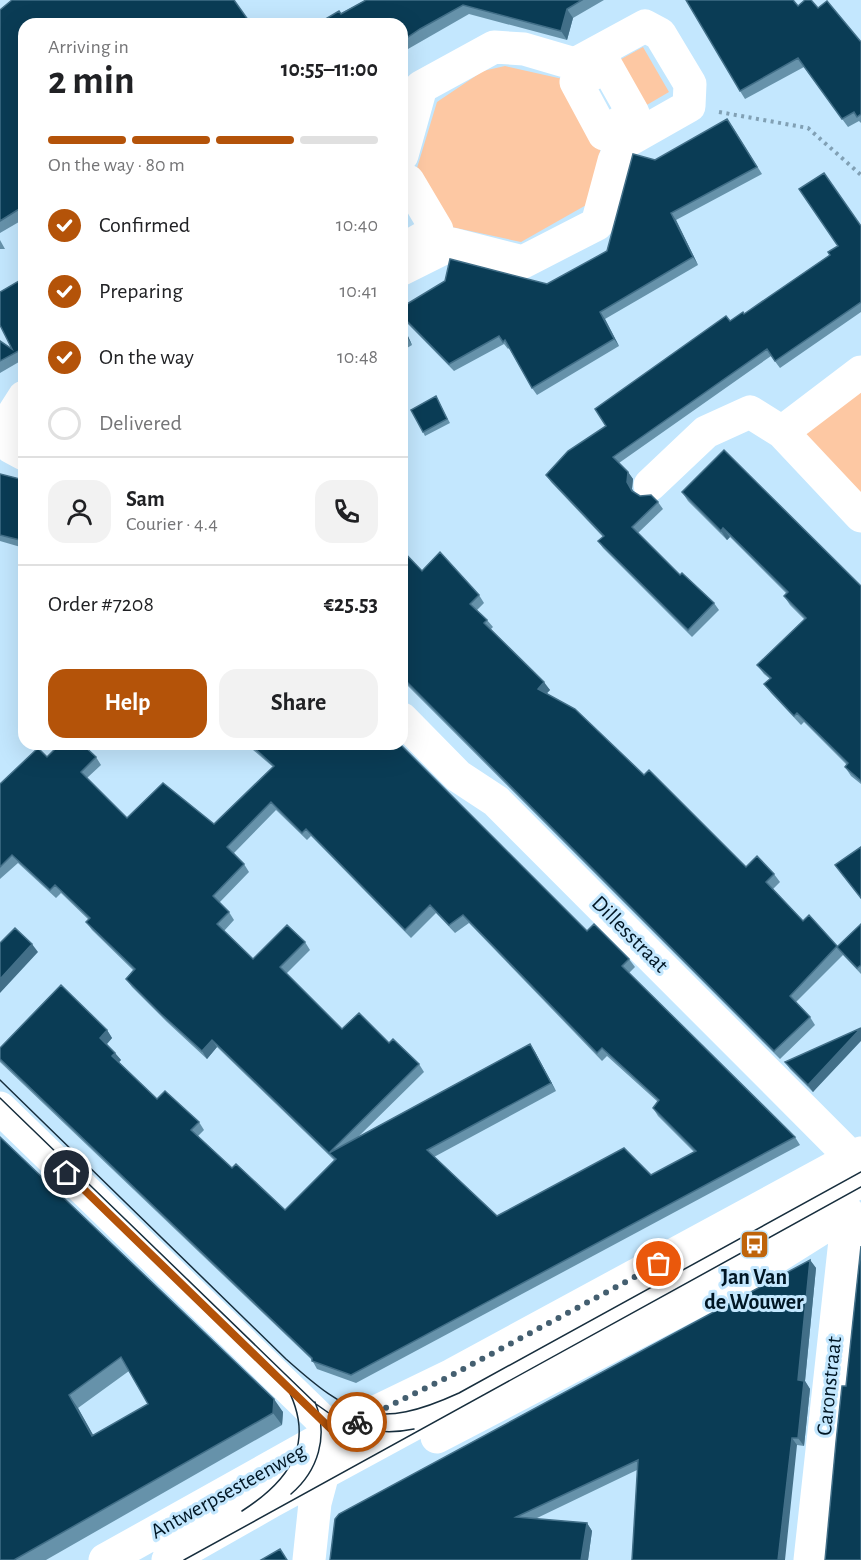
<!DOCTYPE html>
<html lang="en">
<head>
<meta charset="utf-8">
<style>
  :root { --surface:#fff; --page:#f2f2f2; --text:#202124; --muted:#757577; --line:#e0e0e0; --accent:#b45309 }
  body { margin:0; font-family:"Alegreya Sans",sans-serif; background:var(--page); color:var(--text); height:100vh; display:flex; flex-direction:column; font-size:22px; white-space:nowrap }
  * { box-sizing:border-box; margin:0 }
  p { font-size:20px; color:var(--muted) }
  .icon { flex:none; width:33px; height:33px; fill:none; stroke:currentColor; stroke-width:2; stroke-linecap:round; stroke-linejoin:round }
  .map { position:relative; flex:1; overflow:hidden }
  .side { position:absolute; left:18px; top:18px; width:390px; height:732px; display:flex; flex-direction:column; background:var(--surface); border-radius:18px; box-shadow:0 6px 24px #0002 }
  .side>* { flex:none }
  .pin { position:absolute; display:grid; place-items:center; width:51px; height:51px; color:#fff; margin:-26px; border:3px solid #fff; border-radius:50%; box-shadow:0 2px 6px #0007 }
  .courier { position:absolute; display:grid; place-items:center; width:60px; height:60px; margin:-30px; border:4px solid #b45309; border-radius:50%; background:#fff; color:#222; box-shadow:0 2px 8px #0007 }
  .headline em { font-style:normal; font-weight:700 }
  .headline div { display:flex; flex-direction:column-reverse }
  .headline { display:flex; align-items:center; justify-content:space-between; height:102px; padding:0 30px }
  h1 { font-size:39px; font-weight:700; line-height:45px }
  .bar { display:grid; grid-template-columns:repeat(4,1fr); gap:9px 6px; align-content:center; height:72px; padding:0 30px }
  .bar i { height:8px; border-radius:4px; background:var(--line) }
  .bar .active { background:var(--accent) }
  .bar p { grid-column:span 4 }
  .line { display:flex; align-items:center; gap:15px; padding:0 30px; border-top:2px solid var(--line) }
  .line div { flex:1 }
  .round { display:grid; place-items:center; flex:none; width:63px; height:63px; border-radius:18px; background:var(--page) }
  ol { padding:0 30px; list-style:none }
  li { display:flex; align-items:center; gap:18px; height:66px }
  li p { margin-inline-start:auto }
  li .icon { padding:6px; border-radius:50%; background:var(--accent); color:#fff; stroke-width:4 }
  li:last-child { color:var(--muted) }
  li i { width:33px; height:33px; border:3px solid var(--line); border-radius:50% }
  .action { display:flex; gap:12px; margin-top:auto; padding:12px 30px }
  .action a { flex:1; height:69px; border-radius:18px; background:var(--accent); color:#fff; font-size:24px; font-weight:700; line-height:69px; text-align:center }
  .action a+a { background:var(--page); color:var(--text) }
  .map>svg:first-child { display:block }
  .green { fill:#fdc8a3 }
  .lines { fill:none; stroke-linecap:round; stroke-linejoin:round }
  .path { stroke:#81a0b4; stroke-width:4; stroke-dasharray:3 4.5; stroke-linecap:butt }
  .minor { stroke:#fff; stroke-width:33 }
  .tram { stroke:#172e3d; stroke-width:1.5 }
  .wall { fill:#6692aa; fill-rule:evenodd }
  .shaded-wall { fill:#426f88 }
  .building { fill:#0a3c55; stroke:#426f88; stroke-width:1.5; fill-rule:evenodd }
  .done { stroke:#445f70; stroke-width:6; stroke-dasharray:0 10.8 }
  .route { stroke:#b45309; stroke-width:8 }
  .labels { text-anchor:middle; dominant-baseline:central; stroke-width:6; stroke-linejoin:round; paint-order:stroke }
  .street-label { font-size:22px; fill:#001624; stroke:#c3e7fe }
  .poi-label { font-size:22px; font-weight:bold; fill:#001624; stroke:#c3e7fe }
</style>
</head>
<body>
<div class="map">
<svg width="861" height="1560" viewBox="0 0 861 1560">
  <rect width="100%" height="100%" fill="#c3e7fe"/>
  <path class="green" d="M643,47l26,45 -36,21 -26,-46z
    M505,66l71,16 28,52 -16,70 -67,38 -74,-16 -30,-58 20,-66 46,-31z
    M861,372v144l-79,-84z"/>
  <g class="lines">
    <path class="path" d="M719,112l89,16 53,47"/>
    <path class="minor" d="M607,67l26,46 -29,21 -28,-52z
      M402,155l19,-68 73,-40 30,2 51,15 70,-38 15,8 30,50 -1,22 -67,38 -8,17 -17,63 -74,38 -71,-18 -50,25
      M402,184l6,-3 29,49 -35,20
      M861,372l-79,60 79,84
      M5,427l19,-30
      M5,427l6,20 13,7
      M650,485l56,-53 44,-20 32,20
      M402,719l56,57 38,25 356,357
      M0,1108l334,324 -19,71 -6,57
      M437,1437l312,-163 97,-61
      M105,1560l229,-128 118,-57 409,-222
      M168,1560l104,-59 589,-320
      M810,1560l38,-347"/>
    <path class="tram" d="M0,1080l286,279c64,57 90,72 173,34l402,-221
      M0,1098l316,306c30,23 60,33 98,25
      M291,1494c27,-23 38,-58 24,-92
      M242,1511c53,-34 75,-73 41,-131
      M184,1560l677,-373"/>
  </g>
  <path class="wall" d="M366,0h238l-31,18 -6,22 -98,-26 -61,35 -67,-36z
    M798,6l20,2 43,34v81l-2,-2 -11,6 -44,-60 -59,32 -5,-8z
    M0,10l24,14v195l-24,14z
    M732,126l30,48 -86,46 22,45 -93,54 14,27 -82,49 -5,-7 -23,-40 -1,1 -4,-5 -50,27 -52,-53v-11l43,-26 102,3 60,-33 48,-91z
    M861,226v86l-81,56 -9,-12 -152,107 9,9 5,7 -1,10 2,3 6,4 18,6 5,7 -25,24 42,42 34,28 5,7 -27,27 -89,-89 -5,-7 5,-4 -52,-55 -5,-7 60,-49 124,-105 14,-7 86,-59 8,-9z
    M0,240l5,9h-5z
    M24,278v81l-24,14v-32l12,8z
    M402,323l10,22 -10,6z
    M436,396l14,27 -25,13 -2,-4z
    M0,474l24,6v68l-24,-7z
    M682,492l179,94v198l-10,-8 -6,-9 2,-2 -43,-43 -3,3 -30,-32 -7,-9 6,-5 -6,-5 -7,-9 48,-45 -15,-15 -6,-9 2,-3 -56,-56 -3,3 -39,-39z
    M402,550l20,21 57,24 5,8 -7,7 10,10 6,7 -2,2 59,61 -3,3 97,82 102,92 28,7 6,8 -7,7 30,32 35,26 23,-23v50l-18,-19 -47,47 14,15 5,8 -35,34 -378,-379z
    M224,744h12l-6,6z
    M246,744h154l187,187 42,28 6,8 -6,6 166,164 5,8 -444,238 -39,-14 -5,-9 -312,-298v-14l107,-18 5,8 -5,6 14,16 -2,2 38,37 42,23 5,8 -6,6 34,32 53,42 49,-50 -117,-113 -10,12 -40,-37 -35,-35 -6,-8 7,-9 -41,-40 -6,-8 3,-2 -28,-27 -5,5 -38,-35 -18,16v-95l47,-27h49l5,8 -14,13 40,40 87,6 59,-57zM276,810l31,30 4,-4 100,102 25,-25 19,20 14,-10 133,138 5,-5 51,46 -5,6 5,8 36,36 -43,23 -154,41 -63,-59 122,-66 -21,-39 -5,-8 -172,93 66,-65 -5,-8 -30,-21 -47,-14 -56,-55 24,-24 -5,-8 -52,17 -29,-28 10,-11 -5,-8 -10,-9 30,-31 -5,-8 -10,-11z
    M861,1028l-48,64 -23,-23 -5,-7z
    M0,1137l283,275 -1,13 -236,135h-46zM129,1371l19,33 -55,31 -15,-27z
    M810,1260l6,8 -11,113 5,8 -6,57 -7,-1 -160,25 -102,49 52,4 5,8 -4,29h-258z"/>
  <path class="shaded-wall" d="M567,9l6,9 -6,22 -6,-9z
    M402,40l6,9 -6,24z
    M671,213l5,7 22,45 -5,-8z
    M600,312l5,7 14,27 -5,-7z
    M402,323l10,22 -5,-8 -5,-10z
    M628,472l5,7 -1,10 5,9 -10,-16z
    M723,528l7,9 -3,3 -6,-9z
    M544,682l6,8 -6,6 -6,-7z
    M32,944l6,8 -38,41v-14z
    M861,1028v13l-48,51 -5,-7z
    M107,1030l5,8 -7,8 -5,-8z
    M212,1040l5,7 -10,12 -5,-8z
    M530,1044l5,8 21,39 -5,-8z
    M115,1053l6,7 -3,3 -6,-7z
    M810,1260l6,8 -11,113 5,8 -6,57 -6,-8v-58z
    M69,1395l9,13 23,41 -9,-13z
    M274,1399l9,13 -1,13 -9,-12z
    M792,1438l5,7 -12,115h-7z
    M587,1523l5,8 -4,29h-7z"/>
  <path class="building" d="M12,0h222l17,24h-227v182l-24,15v-211z
    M366,0h216l-15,9 -6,22 -98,-26 -43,24 -18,12v-17h-85l22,-13 2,3z
    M686,0h107l5,6 7,-6h6l7,8 9,-7 34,41v72l-4,3 -3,-5 -12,7 -44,-61 -58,33z
    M727,119l30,48 -86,46 22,44 -93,55 14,27 -82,49 -27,-48 -2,2 -4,-6 -50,28 -47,-48v-9l43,-26 5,-22 97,25 60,-33 26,-97 22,6z
    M824,173l37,53v76l-86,59 -8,-12 -154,108 15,15 -1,10 5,9 8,5 11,-1 7,7 -26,25 48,48 2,-2 32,30 -26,27 -90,-89 6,-5 -58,-61 22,-24 38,-25 -11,-17 131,-93 4,5 13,-9 1,2 86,-59 -2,-3 10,-6 -39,-57z
    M24,278v70l-24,13v-20l12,8 -12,-24v-33z
    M402,327l5,10 -5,3z
    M436,396l11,23 -24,13 -12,-22z
    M724,450l137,136v195l-16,-14 3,-4 -51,-50 -3,3 -30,-32 7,-6 -14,-13 49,-47 -22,-22 4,-4 -65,-64 -2,3 -39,-39z
    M0,474l24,6v61l-24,-6z
    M402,550l20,21 18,-19 39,43 -9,9 17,16 -3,3 60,59 -6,7 37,20 69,66 5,-5 97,97 11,-11 17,18 -8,8 37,39 6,-6 28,31 -47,50 20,21 -36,34 -372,-374z
    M60,744h22l14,13 -15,15 46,46 36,-35 51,41 60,-58 -24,-22h150l187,187 7,-7 35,35 -7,7 173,171 -444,238 -39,-14v-3l-312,-299v-11l61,-63 46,45 -7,8 15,15 -3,3 45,43 8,-8 34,31 -8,8 41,38 4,-4 49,46 51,-51 -7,-6 201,-109 21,39 -124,67 70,66 127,-68 27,27 45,-24 -43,-43 6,-8 -57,-52 -5,5 -134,-138 -14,10 -19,-20 -25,25 -99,-101 -4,4 -31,-31 -44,45 17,17 -31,32 16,16 -12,12 36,35 34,-34 18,17 -25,25 62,62 17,-16 30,30 4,-4 26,25 -90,89 -117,-113 -10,11 -41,-37 -35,-35 9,-10 -49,-47 4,-4 -35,-33 -5,5 -38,-35 -12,12v-83l38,-36 9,9z
    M861,847v51l-26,-33z
    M861,924v41l-4,3 -20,-21z
    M15,928l17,16 -32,35v-36z
    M861,1028l-53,57 -23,-23z
    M0,1137l274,262 -1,14 -259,147h-14zM121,1357l27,47 -56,32 -23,-41z
    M861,1246v314h-36l11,-118 6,-56h4z
    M810,1260l-12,120 6,1 -6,57h-6l-14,122h-146l6,-100 -122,57 71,6 -6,37h-251l5,-41 4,-5z
    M280,1549l7,11h-26z"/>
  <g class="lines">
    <path class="done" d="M357,1422l95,-47 207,-111"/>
    <path class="route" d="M67,1173l267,259 23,-10"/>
  </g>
  <defs>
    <symbol id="bus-square" viewBox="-11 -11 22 22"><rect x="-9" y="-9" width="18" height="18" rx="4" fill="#bf640a" stroke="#c3e7fe"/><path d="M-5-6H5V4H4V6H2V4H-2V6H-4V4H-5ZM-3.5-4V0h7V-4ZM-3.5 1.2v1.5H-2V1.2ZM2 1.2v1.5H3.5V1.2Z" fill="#fff"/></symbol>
  </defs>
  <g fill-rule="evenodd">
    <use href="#bus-square" x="738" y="1228" width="33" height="33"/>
  </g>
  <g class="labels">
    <g class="street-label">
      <text transform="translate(630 934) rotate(45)">Dillesstraat</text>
      <text transform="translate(829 1386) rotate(-84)">Caronstraat</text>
      <text transform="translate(228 1491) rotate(-29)">Antwerpsesteenweg</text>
    </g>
    <g class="poi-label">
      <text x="754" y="1277">Jan Van<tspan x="754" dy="25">de Wouwer</tspan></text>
    </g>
  </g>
</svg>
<div class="pin" style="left:659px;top:1264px;background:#ea580c"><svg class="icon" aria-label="bag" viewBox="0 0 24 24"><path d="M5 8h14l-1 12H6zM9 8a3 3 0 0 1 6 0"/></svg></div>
<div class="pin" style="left:67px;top:1173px;background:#1f2937"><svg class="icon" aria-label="home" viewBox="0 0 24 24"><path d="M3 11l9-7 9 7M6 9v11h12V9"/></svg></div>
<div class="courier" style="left:357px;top:1422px"><svg class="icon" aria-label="bike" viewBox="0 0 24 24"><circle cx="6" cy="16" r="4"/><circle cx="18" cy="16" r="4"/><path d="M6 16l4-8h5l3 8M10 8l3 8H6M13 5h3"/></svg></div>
<section class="side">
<div class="headline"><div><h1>2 min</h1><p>Arriving in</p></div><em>10:55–11:00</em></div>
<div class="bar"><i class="active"></i><i class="active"></i><i class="active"></i><i></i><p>On the way · 80 m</p></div>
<ol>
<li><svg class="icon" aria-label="check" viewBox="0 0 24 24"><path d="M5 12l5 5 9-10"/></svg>Confirmed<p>10:40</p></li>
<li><svg class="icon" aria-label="check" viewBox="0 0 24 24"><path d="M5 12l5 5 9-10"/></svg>Preparing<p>10:41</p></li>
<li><svg class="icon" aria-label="check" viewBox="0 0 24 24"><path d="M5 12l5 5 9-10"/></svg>On the way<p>10:48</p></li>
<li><i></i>Delivered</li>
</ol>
<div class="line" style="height:108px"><a class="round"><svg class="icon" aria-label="person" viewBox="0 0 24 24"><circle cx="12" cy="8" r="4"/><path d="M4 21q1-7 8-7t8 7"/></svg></a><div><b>Sam</b><p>Courier · 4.4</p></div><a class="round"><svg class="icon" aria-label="phone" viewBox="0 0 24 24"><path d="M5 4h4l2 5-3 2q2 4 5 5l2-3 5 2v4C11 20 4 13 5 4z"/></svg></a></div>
<div class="line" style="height:78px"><div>Order #7208</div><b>€25.53</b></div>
<div class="action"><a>Help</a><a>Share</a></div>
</section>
</div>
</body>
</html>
